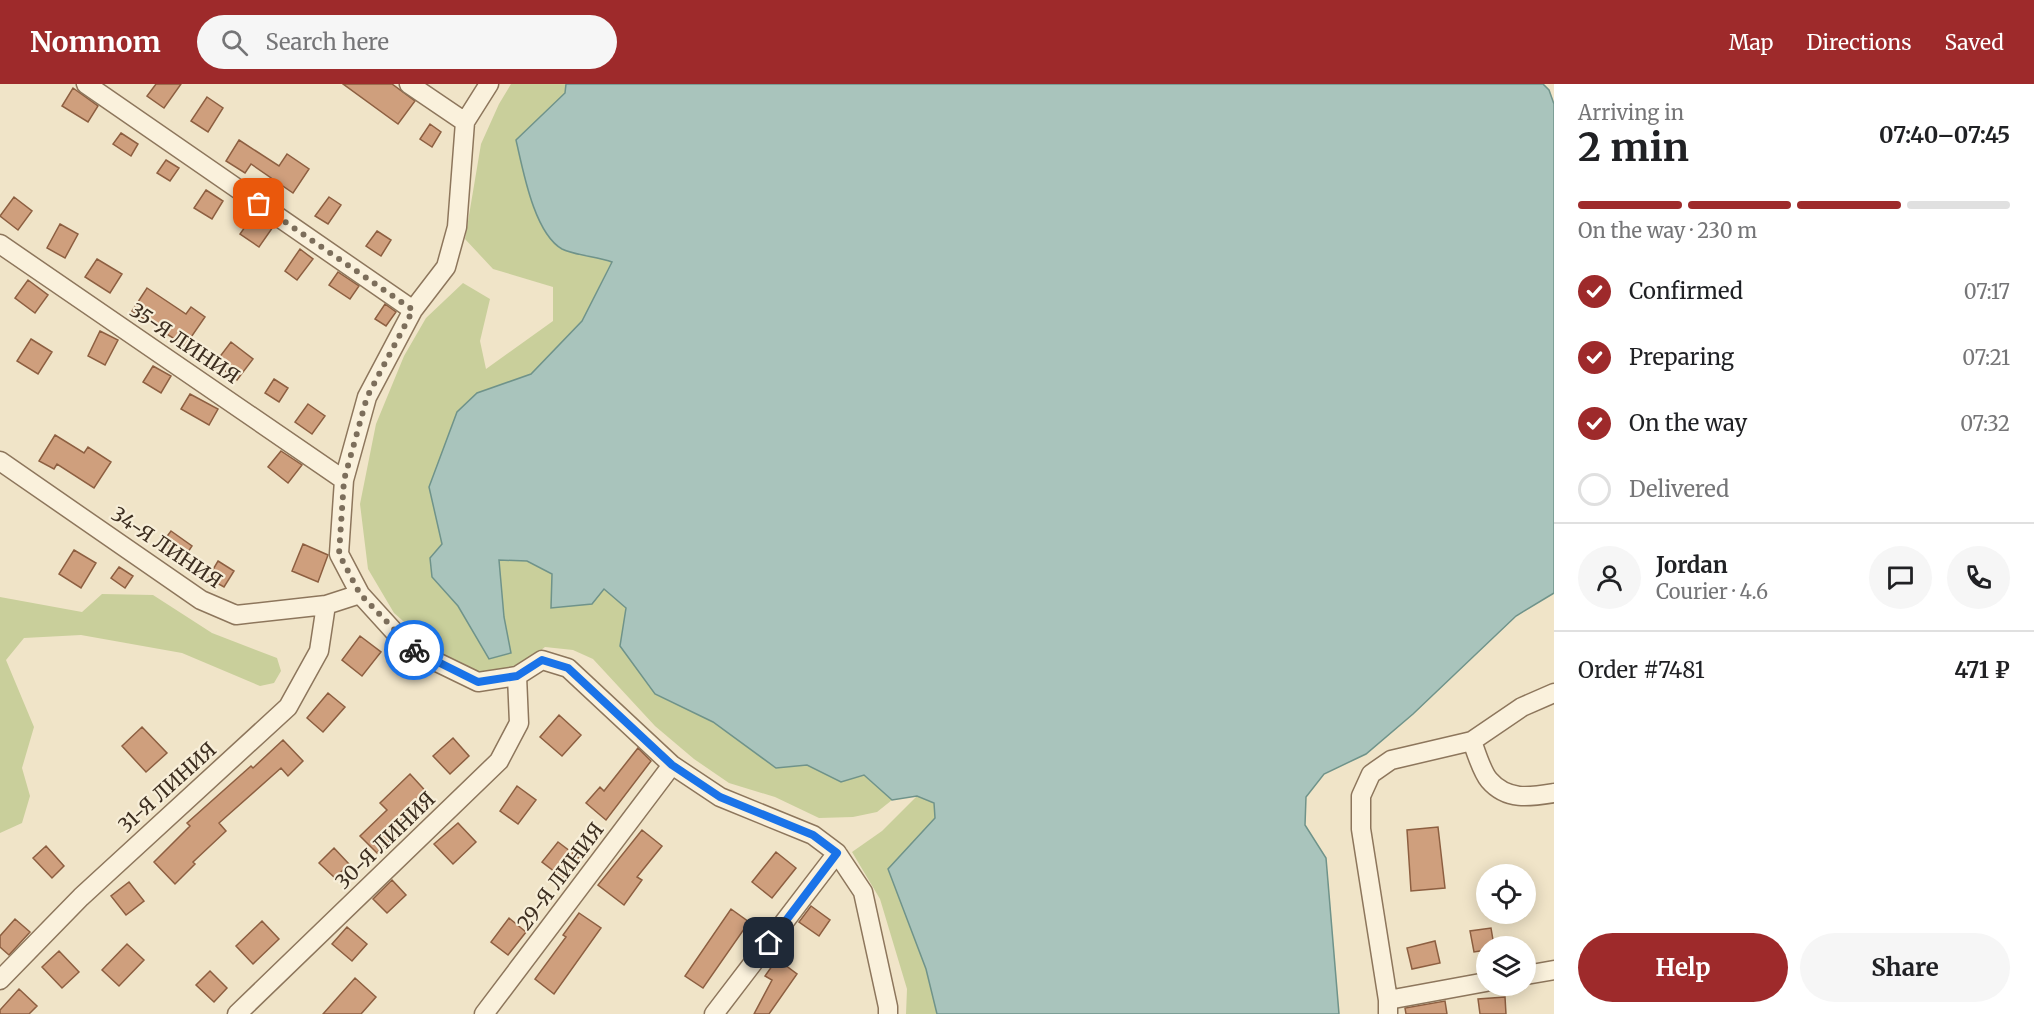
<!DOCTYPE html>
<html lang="en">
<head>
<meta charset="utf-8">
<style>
  :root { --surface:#fff; --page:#f6f6f6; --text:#202124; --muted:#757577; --line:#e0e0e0; --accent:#9e2a2b }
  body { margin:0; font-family:Merriweather,serif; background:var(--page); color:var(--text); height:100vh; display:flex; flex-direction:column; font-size:22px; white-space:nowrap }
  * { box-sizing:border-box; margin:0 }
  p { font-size:20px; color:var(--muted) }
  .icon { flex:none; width:33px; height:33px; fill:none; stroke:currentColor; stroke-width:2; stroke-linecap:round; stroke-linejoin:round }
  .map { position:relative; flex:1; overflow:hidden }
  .panel { display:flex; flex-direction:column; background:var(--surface); width:480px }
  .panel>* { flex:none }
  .buttons { position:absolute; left:1476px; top:780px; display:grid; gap:12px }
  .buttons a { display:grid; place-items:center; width:60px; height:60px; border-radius:50%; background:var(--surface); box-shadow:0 3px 15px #0003; font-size:30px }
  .pin { position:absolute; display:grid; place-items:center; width:51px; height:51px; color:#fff; margin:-26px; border-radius:12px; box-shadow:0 3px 9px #0006 }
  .courier { position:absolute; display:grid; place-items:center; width:60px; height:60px; margin:-30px; border:4px solid #1a73e8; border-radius:50%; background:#fff; color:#222; box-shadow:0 2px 8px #0007 }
  .headline em { font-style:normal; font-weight:700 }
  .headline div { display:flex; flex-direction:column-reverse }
  .headline { display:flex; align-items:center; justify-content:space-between; height:102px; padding:0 24px }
  h1 { font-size:39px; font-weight:700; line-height:45px }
  .bar { display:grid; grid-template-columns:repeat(4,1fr); gap:9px 6px; align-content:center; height:72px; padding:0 24px }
  .bar i { height:8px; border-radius:4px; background:var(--line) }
  .bar .current { background:var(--accent) }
  .bar p { grid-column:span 4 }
  .line { display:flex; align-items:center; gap:15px; padding:0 24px; border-top:2px solid var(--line) }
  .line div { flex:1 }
  .round { display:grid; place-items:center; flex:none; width:63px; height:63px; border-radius:32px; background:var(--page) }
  ol { padding:0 24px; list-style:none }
  li { display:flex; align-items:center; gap:18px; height:66px }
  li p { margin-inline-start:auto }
  li .icon { padding:6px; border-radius:50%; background:var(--accent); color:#fff; stroke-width:4 }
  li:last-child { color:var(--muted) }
  li i { width:33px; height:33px; border:3px solid var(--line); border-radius:50% }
  .button { display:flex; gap:12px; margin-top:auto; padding:12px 24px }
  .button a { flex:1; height:69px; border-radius:36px; background:var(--accent); color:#fff; font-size:24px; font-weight:700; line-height:69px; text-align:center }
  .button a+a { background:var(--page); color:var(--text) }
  header { display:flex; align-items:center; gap:36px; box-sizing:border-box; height:84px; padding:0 30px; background:var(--accent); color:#fff }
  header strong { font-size:28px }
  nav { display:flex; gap:33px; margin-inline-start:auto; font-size:21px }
  .search { width:420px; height:54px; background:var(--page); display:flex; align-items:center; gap:15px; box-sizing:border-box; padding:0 21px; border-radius:33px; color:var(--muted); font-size:22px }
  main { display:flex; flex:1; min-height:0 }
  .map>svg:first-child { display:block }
  .green { fill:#c9cf9b }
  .water { fill:#a9c4bc; stroke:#6f938a; stroke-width:1.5 }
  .building { fill:#cf9f7d; stroke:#8d5f41; stroke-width:1.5 }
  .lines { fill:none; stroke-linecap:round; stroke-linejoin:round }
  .minor-casing { stroke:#8d765c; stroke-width:21 }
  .minor { stroke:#faf1dc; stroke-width:18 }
  .done { stroke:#7c6e5b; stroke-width:6; stroke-dasharray:0 10.8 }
  .route { stroke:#1a73e8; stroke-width:8 }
  .labels { text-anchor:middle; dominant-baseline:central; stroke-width:4.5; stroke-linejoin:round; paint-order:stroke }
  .street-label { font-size:20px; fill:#3d2e20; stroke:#f7eed8 }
</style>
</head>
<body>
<header>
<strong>Nomnom</strong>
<div class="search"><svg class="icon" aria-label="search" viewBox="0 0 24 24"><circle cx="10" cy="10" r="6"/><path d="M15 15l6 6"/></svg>Search here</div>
<nav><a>Map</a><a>Directions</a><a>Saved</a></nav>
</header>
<main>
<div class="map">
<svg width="1554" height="930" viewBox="0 0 1554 930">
  <rect width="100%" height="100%" fill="#f0e4c8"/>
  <path class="green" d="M511,0h55l-1,9 -49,47c7,30 18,93 46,109 10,5 38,9 50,12l-30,60 -51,53 -54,19 -48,94 13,57 -12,14 2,19 26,29 31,53 22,-6 -7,-36 -6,-57 29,1 25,13 -1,34 53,-20 22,20 -5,38 34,48 58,28 63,46 31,-3 34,17 23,-7 28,25 -15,12 -24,5 -34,1 -44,-21 -46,-14 -35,-24 -39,-33 -62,-67 -20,-9 -28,-3 -23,18 -18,7h-27l-39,-20 -44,-39 -26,-44 -8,-65 16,-80 28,-68 22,-38 37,-35 27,16 -10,42 6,28 67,-48v-34l-60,-18 -28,-30 16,-95 18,-40z
    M102,510l51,1 59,38 65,25 4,13 -7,12 -14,3 -78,-33 -101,-18 -57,3 -18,22 28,67 -12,41 8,28 -8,27 -22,10v-236l82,15z
    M917,712l17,7 1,15 -9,11v140l11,45h-31l1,-25 -27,-90 -28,-47 30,-21z"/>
  <path class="water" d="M566,0h977l6,6 5,14v489l-38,23 -103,98 -47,40 -42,20 -18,23 -1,28 21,33 13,156h-402l-11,-45 -38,-100 47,-51 -1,-15 -17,-7 -25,4 -28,-25 -23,7 -34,-17 -31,3 -63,-46 -58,-28 -35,-48 6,-38 -22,-19 -12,15 -41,4 1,-34 -25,-13 -28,-1 5,57 7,36 -22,6 -31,-53 -26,-29 -2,-19 12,-14 -13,-57 28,-75 20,-19 54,-19 51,-53 30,-59c-14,-5 -38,-7 -50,-13 -28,-16 -39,-79 -46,-109l49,-47z"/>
  <path class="building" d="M156,0h25l-17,24 -17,-12z
    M343,0h49l23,17 -17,23z
    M73,4l25,18 -10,16 -26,-16z
    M207,13l16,11 -15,24 -17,-11z
    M430,40l11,8 -9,15 -12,-8z
    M121,49l17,11 -7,12 -18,-12z
    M239,56l40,26 8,-12 22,15 -16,24 -42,-29 -6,9 -19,-12z
    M166,76l13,8 -9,13 -13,-8z
    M206,106l17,11 -11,18 -18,-11z
    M14,113l18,14 -14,19 -18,-14z
    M329,113l12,8 -13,19 -13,-8z
    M254,130l19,13 -14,20 -19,-13z
    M60,140l18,10 -13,24 -18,-10z
    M377,147l14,9 -10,16 -15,-10z
    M300,165l13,10 -16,21 -12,-9z
    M97,175l25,15 -12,19 -25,-16z
    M338,188l21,14 -9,13 -21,-14z
    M28,196l20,15 -13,18 -20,-15z
    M147,204l39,26 5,-7 14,10 -20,29 -53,-35z
    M385,220l11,8 -10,14 -11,-7z
    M100,247l18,9 -13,25 -17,-9z
    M31,255l21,13 -14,22 -21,-13z
    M231,258l22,17 -16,21 -22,-17z
    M153,282l18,10 -10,17 -18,-11z
    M274,295l14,9 -9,14 -14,-9z
    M190,310l28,15 -9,16 -28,-16z
    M308,320l17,12 -13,18 -17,-12z
    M55,351l29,18 4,-6 23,15 -17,26 -37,-24 -3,5 -15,-8z
    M281,367l21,14 -14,18 -20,-16z
    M171,447l21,15 -8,12 -22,-15z
    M303,460l25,11 -10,27 -26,-11z
    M74,466l22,13 -15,25 -22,-14z
    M218,477l16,10 -10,16 -16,-9z
    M119,483l14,9 -8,12 -14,-10z
    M360,552l21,16 -19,24 -20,-16z
    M328,609l17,14 -22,25 -16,-14z
    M559,631l22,20 -19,21 -22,-19z
    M142,643l25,26 -21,19 -24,-26z
    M453,654l16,18 -19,18 -17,-18z
    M283,656l20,21 -15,15 -7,-8 -62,55 7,8 -33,31 2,2 -20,20 -21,-22 36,-36 -3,-3 64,-57 2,2z
    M638,664l13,13 -45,59 -20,-17 14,-16 4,4z
    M410,690l21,23 -43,41 2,2 -13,13 -17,-17 27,-26 -7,-7z
    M517,702l19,14 -18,24 -18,-13z
    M458,739l18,19 -23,22 -19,-20z
    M1438,743l7,61 -34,3 -4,-61z
    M642,746l20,16 -25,31 5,3 -18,25 -26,-20z
    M558,758l21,16 -16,20 -21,-16z
    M46,762l18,20 -12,12 -19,-20z
    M334,764l15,16 -14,14 -16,-15z
    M776,768l20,16 -24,30 -20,-16z
    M392,796l14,15 -19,18 -14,-14z
    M129,798l15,19 -18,14 -15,-19z
    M811,822l19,14 -11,16 -20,-14z
    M731,825l18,13 -46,66 -18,-12z
    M579,829l22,15 -47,66 -19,-15 31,-42 -3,-2z
    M509,834l17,14 -18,23 -17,-13z
    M15,835l15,13 -21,23 -9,-8v-11z
    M262,837l17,18 -26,25 -17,-18z
    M347,843l20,17 -15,17 -20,-17z
    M1491,844l3,18h-8v4l-12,2 -4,-21z
    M1435,857l5,22 -28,6 -5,-21z
    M127,860l17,16 -25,26 -17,-16z
    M59,867l20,21 -17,16 -20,-21z
    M777,875l20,15 -28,40h-15l18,-34 -7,-4z
    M210,887l17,17 -13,14 -18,-17z
    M355,894l21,19 -15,17h-38z
    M19,905l18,17 -8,8h-29v-4z
    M1505,913l1,17h-26l-2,-15z
    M1445,917l2,13h-41l-1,-6z"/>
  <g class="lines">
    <defs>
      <path id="minor" d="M86,0l327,226
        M409,0l56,38
        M489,0l-24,38 -8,105 -11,40 -33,43 -46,87 -23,83 -5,74 21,40 50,55 68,33 39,-6 25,-16 26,8 104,97 48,32 93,38 24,18 26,39 25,115v7
        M0,160l344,236
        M0,377l201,139 35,15 90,-10 34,-11
        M1472,657c4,11 10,31 17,39 18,21 41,17 65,13
        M1526,891l28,-5
        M0,896l81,-83 207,-190 31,-56 7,-46
        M1388,916l98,-18
        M237,930l262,-253 20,-38 -2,-47
        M484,930l188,-249
        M714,930l123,-161
        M1388,930v-14l-27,-171v-33l10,-22 20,-14 81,-19 50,-34 32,-14"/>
    </defs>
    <use href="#minor" class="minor-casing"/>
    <use href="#minor" class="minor"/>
  </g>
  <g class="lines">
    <path class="done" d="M259,120l154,106 -46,87 -23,83 -5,74 21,40 54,56"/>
    <path class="route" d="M414,566l64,32 39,-6 25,-16 26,8 104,97 48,32 93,38 24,18 -68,90"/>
  </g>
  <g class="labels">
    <g class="street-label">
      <text transform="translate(185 259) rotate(34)">35-Я ЛИНИЯ</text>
      <text transform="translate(167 463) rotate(34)">34-Я ЛИНИЯ</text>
      <text transform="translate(167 703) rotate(-42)">31-Я ЛИНИЯ</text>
      <text transform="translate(385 756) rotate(-44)">30-Я ЛИНИЯ</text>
      <text transform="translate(560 792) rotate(-53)">29-Я ЛИНИЯ</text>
    </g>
  </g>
</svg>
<div class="buttons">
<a><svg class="icon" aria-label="locate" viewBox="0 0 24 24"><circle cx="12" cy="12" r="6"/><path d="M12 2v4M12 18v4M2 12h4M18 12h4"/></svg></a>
<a><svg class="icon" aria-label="layers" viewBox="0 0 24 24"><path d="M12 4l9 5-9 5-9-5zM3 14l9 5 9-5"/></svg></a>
</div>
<div class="pin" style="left:259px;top:120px;background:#ea580c"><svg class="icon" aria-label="bag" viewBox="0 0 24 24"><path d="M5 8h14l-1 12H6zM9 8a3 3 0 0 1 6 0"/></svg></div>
<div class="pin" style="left:769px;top:859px;background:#1f2937"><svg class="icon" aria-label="home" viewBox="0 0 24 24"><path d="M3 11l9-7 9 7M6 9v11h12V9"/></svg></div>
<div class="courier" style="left:414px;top:566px"><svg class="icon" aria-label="bike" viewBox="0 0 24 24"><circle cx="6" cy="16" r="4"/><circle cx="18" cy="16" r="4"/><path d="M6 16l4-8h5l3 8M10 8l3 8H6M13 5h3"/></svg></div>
</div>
<section class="panel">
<div class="headline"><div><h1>2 min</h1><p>Arriving in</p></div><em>07:40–07:45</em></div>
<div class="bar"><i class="current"></i><i class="current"></i><i class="current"></i><i></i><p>On the way · 230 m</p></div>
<ol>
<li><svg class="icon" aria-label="check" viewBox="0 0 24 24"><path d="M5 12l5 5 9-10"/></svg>Confirmed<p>07:17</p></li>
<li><svg class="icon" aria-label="check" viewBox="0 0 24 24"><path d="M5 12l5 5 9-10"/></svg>Preparing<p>07:21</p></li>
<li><svg class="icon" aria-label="check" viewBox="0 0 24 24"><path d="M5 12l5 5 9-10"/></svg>On the way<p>07:32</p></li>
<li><i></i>Delivered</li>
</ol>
<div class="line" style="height:108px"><a class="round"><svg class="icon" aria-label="person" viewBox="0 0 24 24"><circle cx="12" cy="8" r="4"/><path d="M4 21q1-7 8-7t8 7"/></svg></a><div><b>Jordan</b><p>Courier · 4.6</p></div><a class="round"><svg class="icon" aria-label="chat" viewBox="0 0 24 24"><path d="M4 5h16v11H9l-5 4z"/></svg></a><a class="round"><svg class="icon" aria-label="phone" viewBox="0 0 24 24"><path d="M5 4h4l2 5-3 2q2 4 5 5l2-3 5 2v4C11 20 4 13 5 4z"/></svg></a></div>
<div class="line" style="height:78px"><div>Order #7481</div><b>471 ₽</b></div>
<div class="button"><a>Help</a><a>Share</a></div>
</section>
</main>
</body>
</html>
